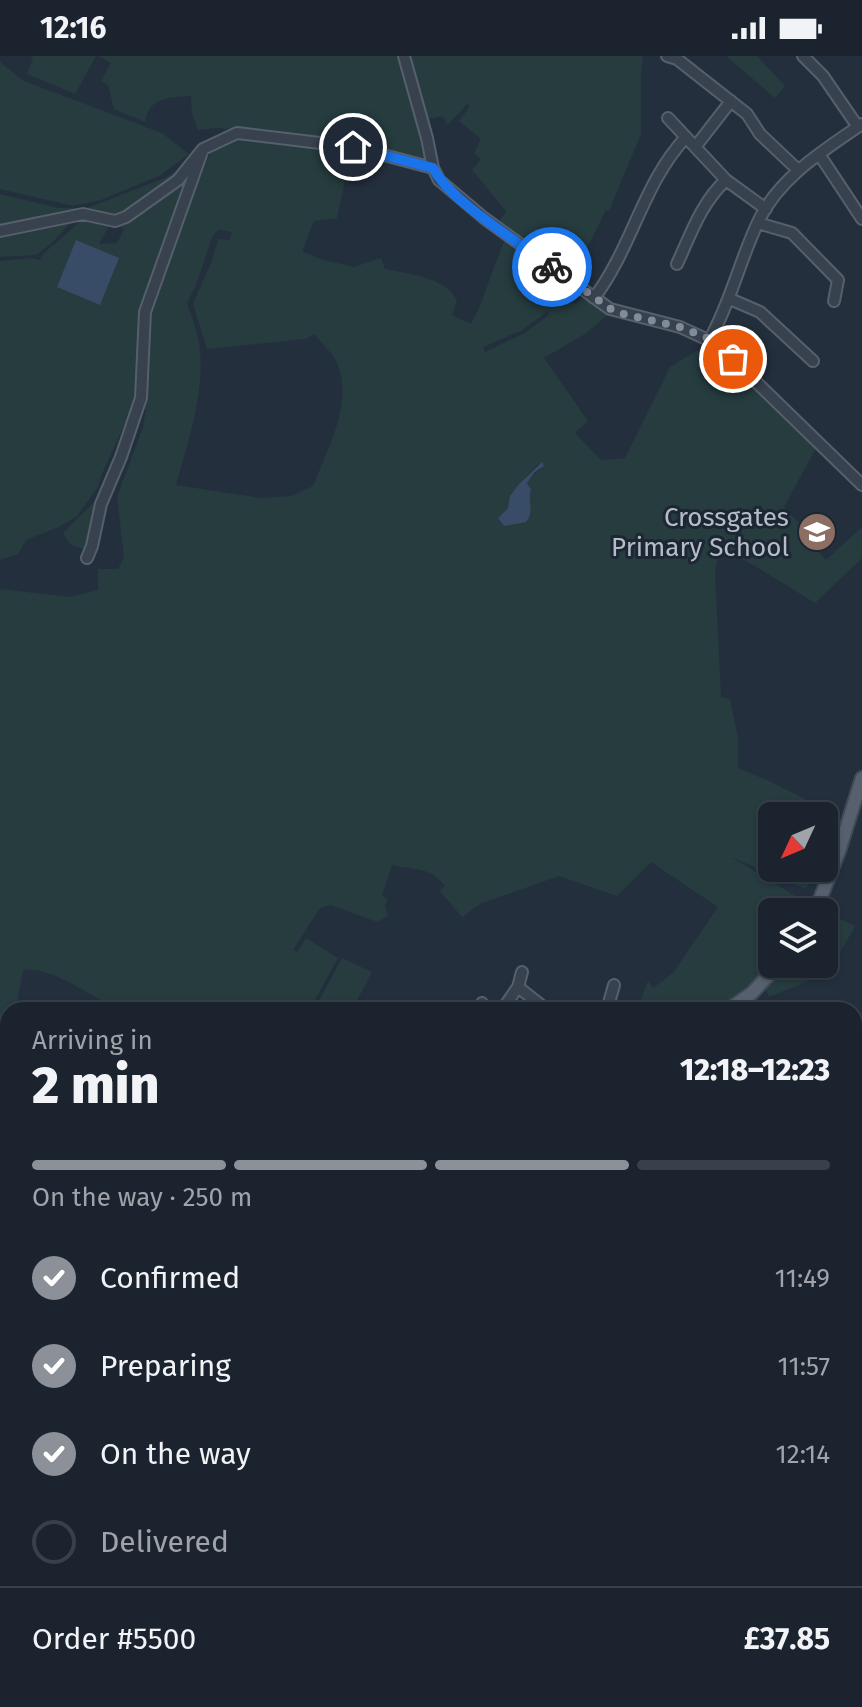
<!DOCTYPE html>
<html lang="en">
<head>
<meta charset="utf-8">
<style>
  :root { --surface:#1b232e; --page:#282f3a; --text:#f1f3f6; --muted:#a0a4aa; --line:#39404a; --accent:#8c9099 }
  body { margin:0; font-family:"Fira Sans",sans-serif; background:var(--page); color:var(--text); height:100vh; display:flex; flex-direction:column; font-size:30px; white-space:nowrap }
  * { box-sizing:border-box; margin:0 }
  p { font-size:26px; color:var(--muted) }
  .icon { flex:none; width:44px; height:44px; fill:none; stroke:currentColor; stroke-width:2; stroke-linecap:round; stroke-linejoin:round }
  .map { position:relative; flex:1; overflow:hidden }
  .drawer { position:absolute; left:0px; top:946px; width:862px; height:706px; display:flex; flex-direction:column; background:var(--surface); border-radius:24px 24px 0 0; box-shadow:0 2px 6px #0004,0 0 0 2px var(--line) }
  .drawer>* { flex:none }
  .needle { width:52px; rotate:226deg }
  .fabs { position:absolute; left:758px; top:746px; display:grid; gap:16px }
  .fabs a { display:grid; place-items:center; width:80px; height:80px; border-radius:12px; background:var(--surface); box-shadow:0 2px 6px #0004,0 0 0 2px var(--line); font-size:40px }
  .pin { position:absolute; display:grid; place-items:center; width:68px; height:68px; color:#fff; margin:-34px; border:4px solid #fff; border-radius:50%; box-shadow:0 2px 8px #0007 }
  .courier { position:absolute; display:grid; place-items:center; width:80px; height:80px; margin:-40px; border:6px solid #1a73e8; border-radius:50%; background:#fff; color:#222; box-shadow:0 2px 10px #0007 }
  .headline em { font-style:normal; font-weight:800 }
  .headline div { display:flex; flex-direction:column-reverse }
  .headline { display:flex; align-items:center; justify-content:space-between; height:136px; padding:0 32px }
  h1 { font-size:52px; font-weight:800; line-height:60px }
  .bar { display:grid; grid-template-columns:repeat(4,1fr); gap:12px 8px; align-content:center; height:96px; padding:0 32px }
  .bar i { height:10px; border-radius:6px; background:var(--line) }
  .bar .active { background:var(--accent) }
  .bar p { grid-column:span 4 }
  .line { display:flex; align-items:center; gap:20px; padding:0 32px; border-top:2px solid var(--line) }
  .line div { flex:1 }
  ol { padding:0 32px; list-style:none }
  li { display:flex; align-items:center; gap:24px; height:88px }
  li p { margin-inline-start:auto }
  li .icon { padding:8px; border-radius:50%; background:var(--accent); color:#fff; stroke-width:4 }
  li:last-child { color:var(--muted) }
  li i { width:44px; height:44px; border:4px solid var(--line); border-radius:50% }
  .status { display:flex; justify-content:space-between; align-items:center; height:56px; padding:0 40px; background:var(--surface); direction:ltr }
  .status svg { height:22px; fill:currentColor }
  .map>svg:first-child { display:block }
  .green { fill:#263c3f; fill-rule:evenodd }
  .water { fill:#394c67 }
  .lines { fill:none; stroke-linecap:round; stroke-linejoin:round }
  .stream { stroke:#394c67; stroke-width:2 }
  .minor-casing { stroke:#565f6c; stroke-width:14 }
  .major-casing { stroke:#414a57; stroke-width:16 }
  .minor { stroke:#38414e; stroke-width:10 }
  .major { stroke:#56606e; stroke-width:12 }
  .done { stroke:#828b98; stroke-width:8; stroke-dasharray:0 14.4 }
  .route { stroke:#1a73e8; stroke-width:10 }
  .labels { text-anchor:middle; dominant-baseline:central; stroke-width:6; stroke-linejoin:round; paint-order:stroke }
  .poi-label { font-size:26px; fill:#b4bcc9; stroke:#1d2633; text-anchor:end }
</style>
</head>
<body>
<div class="status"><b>12:16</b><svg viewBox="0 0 49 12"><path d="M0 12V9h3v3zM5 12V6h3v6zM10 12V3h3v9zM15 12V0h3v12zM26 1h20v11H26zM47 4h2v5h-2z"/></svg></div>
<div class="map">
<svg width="862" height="1651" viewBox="0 0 862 1651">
  <rect width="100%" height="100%" fill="#242f3e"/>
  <path class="green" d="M31,0h65l-21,38 -48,-20 6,-16z
    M98,0h303l27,102 -2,4 -170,-30 -39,-4 -19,2 -6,-16 -1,-18c-21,1 -42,1 -46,26l-31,-13 -6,-24 -7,-4 10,-18z
    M407,0h236l-2,15v63l-32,77 -3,-1 -34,68 -74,-55 8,-12 -34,-41 9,-11 -7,-6 7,-14 -22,-18 11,-15 -3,-2 -19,21 -6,-9 -17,4z
    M726,0h31l28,30 -10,12z
    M0,6l24,19 138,52 27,21 -28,21 -60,25 -28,6 -73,-17z
    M238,80l114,14 -15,68 -23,3 -12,30 18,8 34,8 27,-9 4,11c23,5 62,8 72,32l-5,14 19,9c15,-27 23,-62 36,-88l64,49 -7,8 11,11 10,-8 24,18 -24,20 -41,24 44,63 -13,12 26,27 24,-2 45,-91 28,-17 14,-2 104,100 -32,59 28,30 -4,3 18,20 36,-33v31l-47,45 -60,-37 -36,-19 -4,25 6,125 9,2 8,39v30l31,13 66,33 -3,21 -8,19v-38h-52v52h46l-12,21 -75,-32 81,49 -3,6h-37v52l-17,19 -35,27h-83l11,-29 5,7 20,-15 45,-66 -67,-45 -34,34 -58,-20 -77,27 -20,14 -22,-26 5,-6c-19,-20 -29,-14 -53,-20l-10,31 6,3 -3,6 3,11 -11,6 -46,-17 -11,3 -27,42 4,2 9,-14 32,20 -29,52h-186c-32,-11 -66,-43 -100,-40l-7,40h-8v42l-8,44v-507l70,8 28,-7v-21h20l6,-12 -7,-60 26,-70 5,-31 -1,-82 46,-132 11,-14 8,-20zM219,174l13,2 -3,8 -11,-1 -5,19 -20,46 14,45 98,-10 10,-5c7,11 18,19 22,29 17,39 -10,87 -24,123l-21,10 -31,2 -85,-13c12,-42 28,-90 24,-134 -1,-16 -8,-33 -13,-48l9,-18 17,-50zM548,255l1,4 -24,18 -40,19 -2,-5 39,-17zM538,408l6,2 -16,14 1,17 -25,29 -6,-8 10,-10 11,-24z
    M186,108l-1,5 -66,47 -19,-1 -100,12v-33l58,14h29l78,-30z
    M189,116l-37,108 -13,113 -38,83 -3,11 -21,29 -16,10 -35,14 -8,14 -18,6v-299l32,-3 8,2 3,-6 42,-37 15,3 -1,5 10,1 -10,18 18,-1 7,-14 -8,-3 23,-13z
    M77,160l-26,28 -15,11 -36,2v-24z
    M98,442l-10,48 -6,3 -12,-5 -7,-11z
    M822,854l33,16c-27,51 -34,50 -86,71l-4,-9 22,-24h37z
    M342,902l30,14 -20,38h-38z
    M862,956v207l-8,-14v-183z
    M8,1433v211h277l2,7h-287v-212z
    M345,1644h175l2,7h-178z
    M527,1644h177v7h-178z"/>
  <path class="water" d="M76,184l43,18 -19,47 -43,-18z
    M542,406l2,4 -10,7 -7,10 4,7c-4,12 4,21 -5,32l-22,4 -6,-8 10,-10 2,-12 9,-12z
    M862,1626v25h-50l-2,-3v-4h44v-10z"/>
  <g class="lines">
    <path class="stream" d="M854,1386l2,7 6,2
      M309,1644l3,7"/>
    <defs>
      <path id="minor" d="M404,0l23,82 6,30 6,12 45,38 126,91 70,18 37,17 145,141
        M667,0l10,3 70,55 13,20 38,36
        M803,0l20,20 35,51
        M668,62l58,62 40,29
        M696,90l35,-45
        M203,93l34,-16 116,14 80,21
        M819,98l43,65
        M758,167l34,10 46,47 -4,21
        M0,175l83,-17 32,7 11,-4 52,-37 25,-31 -58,163 -4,86 -20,59 -20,47 -9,42 -5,12
        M677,208c14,-30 24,-61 49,-84
        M594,242c38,-50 49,-115 92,-161
        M730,243l30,13 53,49
        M710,283c22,-40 30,-80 49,-119 21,-43 65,-70 103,-96
        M518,931l29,23
        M482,947l1,7
        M502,954l16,-23 4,-15
        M607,954l7,-25
        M288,1644l2,7"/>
      <path id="major" d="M815,856l24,-61 23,-73
        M728,954l24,-17 27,-29
        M0,1432l8,-6"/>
    </defs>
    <use href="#minor" class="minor-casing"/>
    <use href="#major" class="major-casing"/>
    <use href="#minor" class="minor"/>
    <use href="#major" class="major"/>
  </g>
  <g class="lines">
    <path class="done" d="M552,211l63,45 65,15 30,12 23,20"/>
    <path class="route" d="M353,91l80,21c19,35 86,74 119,99"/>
  </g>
  <defs>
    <symbol id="school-disc" viewBox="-11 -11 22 22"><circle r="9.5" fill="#8d6e63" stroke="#1d2633"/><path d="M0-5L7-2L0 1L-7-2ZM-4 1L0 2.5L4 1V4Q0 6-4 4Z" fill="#fff"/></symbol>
  </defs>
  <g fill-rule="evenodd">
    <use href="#school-disc" x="795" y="454" width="44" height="44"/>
  </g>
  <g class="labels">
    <g class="poi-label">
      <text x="789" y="461">Crossgates<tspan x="789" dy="30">Primary School</tspan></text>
    </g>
  </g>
</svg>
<div class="fabs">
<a><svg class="needle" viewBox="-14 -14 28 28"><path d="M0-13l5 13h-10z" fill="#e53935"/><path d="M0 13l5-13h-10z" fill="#a0a4aa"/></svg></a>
<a><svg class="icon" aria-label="layers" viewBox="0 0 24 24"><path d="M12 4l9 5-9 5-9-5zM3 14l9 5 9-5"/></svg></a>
</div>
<div class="pin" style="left:733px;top:303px;background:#ea580c"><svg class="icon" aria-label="bag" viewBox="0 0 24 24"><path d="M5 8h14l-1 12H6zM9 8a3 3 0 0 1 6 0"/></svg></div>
<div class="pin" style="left:353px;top:91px;background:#1f2937"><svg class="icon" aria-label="home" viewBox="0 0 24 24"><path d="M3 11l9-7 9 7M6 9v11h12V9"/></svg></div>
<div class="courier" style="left:552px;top:211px"><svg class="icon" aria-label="bike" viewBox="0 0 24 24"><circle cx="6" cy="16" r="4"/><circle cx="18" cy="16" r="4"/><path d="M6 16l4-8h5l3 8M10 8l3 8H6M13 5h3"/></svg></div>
<section class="drawer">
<div class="headline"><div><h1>2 min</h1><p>Arriving in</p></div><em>12:18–12:23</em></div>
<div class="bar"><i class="active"></i><i class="active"></i><i class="active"></i><i></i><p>On the way · 250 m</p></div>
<ol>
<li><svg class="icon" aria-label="check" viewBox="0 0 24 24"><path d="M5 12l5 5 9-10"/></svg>Confirmed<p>11:49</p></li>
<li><svg class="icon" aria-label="check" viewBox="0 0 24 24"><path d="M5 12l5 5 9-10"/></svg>Preparing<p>11:57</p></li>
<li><svg class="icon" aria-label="check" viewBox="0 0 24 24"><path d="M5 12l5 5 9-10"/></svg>On the way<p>12:14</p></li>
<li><i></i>Delivered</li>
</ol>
<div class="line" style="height:104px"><div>Order #5500</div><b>£37.85</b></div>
</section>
</div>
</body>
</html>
